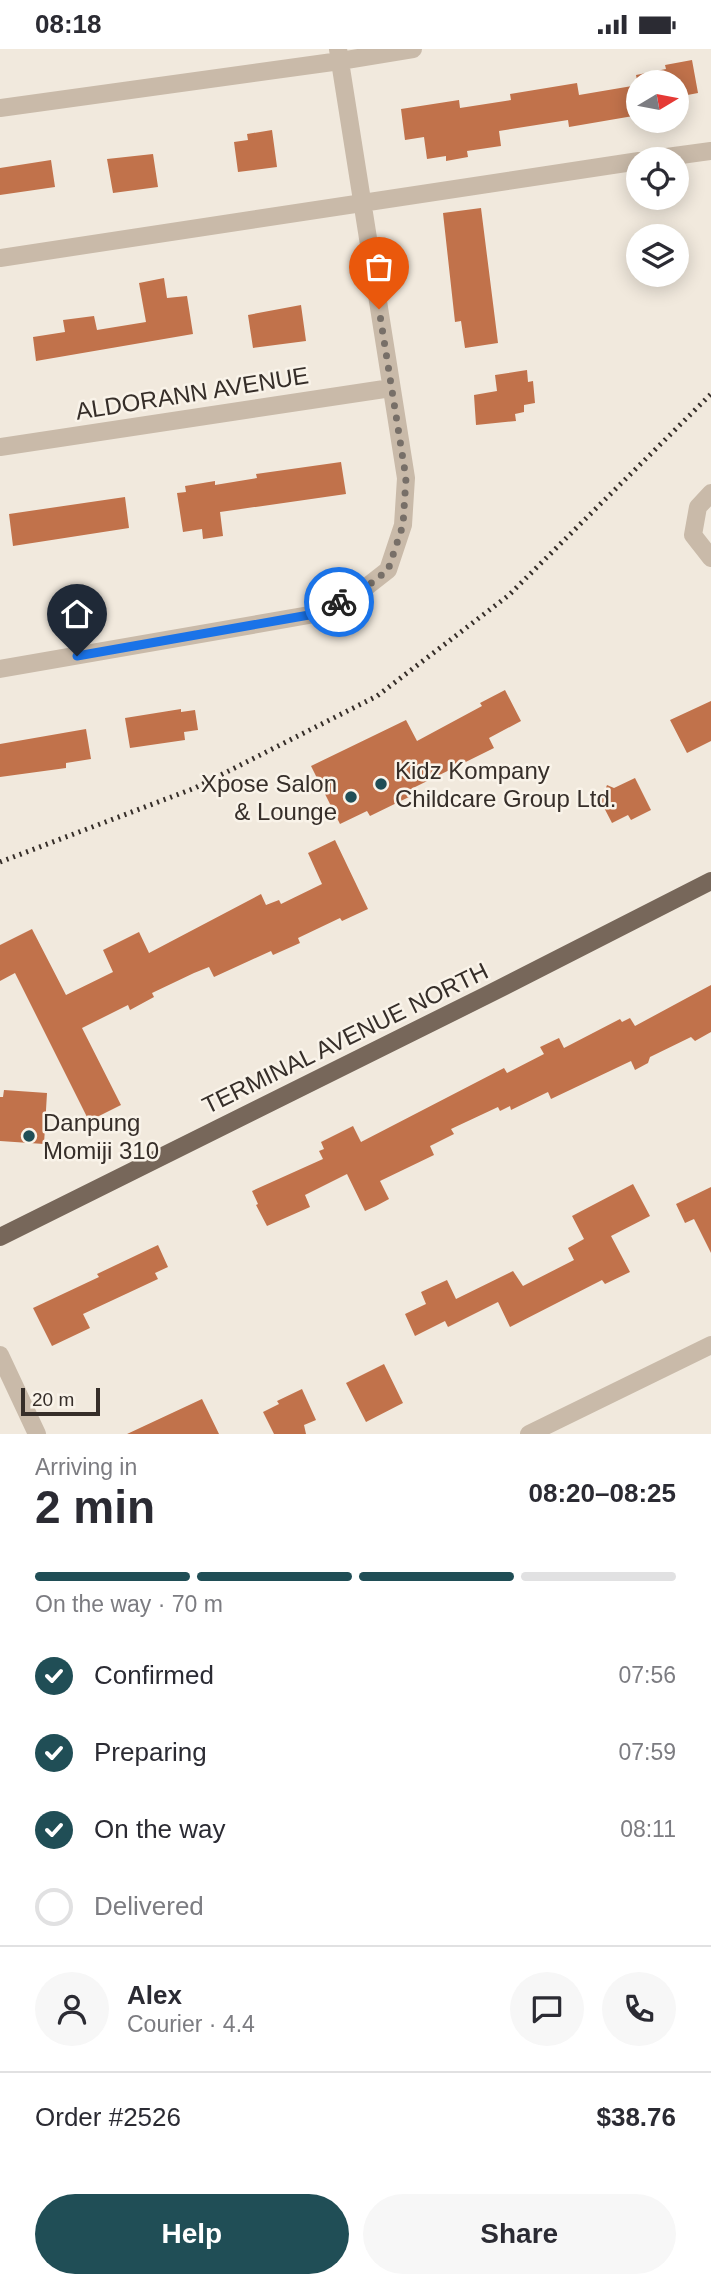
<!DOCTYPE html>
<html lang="en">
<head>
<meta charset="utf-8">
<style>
  :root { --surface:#fff; --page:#f7f7f7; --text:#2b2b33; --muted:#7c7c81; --line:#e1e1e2; --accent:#204e56 }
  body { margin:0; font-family:Arial,sans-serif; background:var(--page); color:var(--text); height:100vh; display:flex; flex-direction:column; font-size:26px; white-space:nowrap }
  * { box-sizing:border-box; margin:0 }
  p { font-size:23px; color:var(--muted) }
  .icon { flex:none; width:38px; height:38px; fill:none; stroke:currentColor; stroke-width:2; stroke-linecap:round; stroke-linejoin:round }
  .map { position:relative; height:1385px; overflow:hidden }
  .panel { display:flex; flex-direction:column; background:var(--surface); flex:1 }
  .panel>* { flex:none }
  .needle { width:46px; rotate:80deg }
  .tools { position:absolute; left:626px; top:21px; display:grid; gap:14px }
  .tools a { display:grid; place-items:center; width:63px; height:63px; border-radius:50%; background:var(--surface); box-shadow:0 4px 18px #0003; font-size:35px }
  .scale { position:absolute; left:21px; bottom:18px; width:79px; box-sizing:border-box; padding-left:7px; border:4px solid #362e29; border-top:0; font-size:19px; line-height:24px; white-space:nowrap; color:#362e29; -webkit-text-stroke:5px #f9f3e9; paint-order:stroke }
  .pin { position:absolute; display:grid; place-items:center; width:60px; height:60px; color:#fff; margin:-72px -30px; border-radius:50% 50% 50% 0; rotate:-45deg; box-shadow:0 0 7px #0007 }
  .pin .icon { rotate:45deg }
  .courier { position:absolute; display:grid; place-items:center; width:70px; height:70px; margin:-35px; border:5px solid #1a73e8; border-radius:50%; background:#fff; color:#222; box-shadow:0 2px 9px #0007 }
  .head em { font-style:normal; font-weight:800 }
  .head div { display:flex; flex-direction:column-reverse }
  .head { display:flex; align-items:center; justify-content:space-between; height:119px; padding:0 35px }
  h1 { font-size:46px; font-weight:800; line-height:52px }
  .bar { display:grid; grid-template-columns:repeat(4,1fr); gap:10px 7px; align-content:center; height:84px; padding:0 35px }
  .bar i { height:9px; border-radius:5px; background:var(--line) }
  .bar .selected { background:var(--accent) }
  .bar p { grid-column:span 4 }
  .line { display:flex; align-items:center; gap:18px; padding:0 35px; border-top:2px solid var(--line) }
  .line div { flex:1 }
  .round { display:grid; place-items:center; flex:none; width:74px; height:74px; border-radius:37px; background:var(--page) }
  ol { padding:0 35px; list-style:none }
  li { display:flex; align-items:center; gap:21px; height:77px }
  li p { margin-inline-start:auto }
  li .icon { padding:7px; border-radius:50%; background:var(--accent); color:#fff; stroke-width:4 }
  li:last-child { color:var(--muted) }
  li i { width:38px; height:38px; border:4px solid var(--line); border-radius:50% }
  .action { display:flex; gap:14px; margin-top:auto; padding:14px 35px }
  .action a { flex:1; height:80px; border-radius:42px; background:var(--accent); color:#fff; font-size:28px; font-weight:800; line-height:80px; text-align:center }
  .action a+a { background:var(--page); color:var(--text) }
  .status { display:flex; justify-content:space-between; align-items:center; height:49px; padding:0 35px; background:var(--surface); direction:ltr }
  .status svg { height:19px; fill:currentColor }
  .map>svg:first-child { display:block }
  .building { fill:#c1724b }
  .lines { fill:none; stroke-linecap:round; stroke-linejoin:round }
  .minor { stroke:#c9baa9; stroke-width:18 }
  .major { stroke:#77675a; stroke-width:18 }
  .rail { stroke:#362e29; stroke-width:5; stroke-dasharray:2 5; stroke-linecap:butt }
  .done { stroke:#776f68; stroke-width:7; stroke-dasharray:0 12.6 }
  .route { stroke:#1a73e8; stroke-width:9 }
  .poi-dot { fill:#204e56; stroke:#f9f3e9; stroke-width:2.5 }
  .labels { text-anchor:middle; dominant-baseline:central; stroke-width:5; stroke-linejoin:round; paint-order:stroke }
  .street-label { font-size:24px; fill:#362e29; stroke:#f9f3e9 }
  .poi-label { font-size:24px; fill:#362e29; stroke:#f9f3e9; text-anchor:start }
</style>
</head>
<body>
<div class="status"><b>08:18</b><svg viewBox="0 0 49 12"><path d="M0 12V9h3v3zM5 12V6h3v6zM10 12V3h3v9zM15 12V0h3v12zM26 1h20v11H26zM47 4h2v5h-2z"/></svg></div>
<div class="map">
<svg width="711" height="1385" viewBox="0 0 711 1385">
  <rect width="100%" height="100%" fill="#f1e9dd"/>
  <path class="building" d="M692,11l6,33 -21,4v-15h-38v33l-70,12 -1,-7 -69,11 2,15 -34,5 1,6 -22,4v-5l-19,3 -3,-22 -19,3 -4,-31 58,-9 1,8 51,-8 -1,-6 67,-11 2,12 59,-10 -2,-10 30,-6 -1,-4z
    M272,81l5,37 -39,5 -4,-30 14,-2 -1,-6z
    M153,105l5,33 -45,6 -6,-34z
    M51,111l4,27 -55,8v-27z
    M481,159l17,135 -33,5 -4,-27 -6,1 -12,-109z
    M164,229l3,20 20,-2 6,38 -157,27 -3,-24 32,-5 -2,-12 31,-4 3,14 49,-8 -7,-39z
    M301,256l5,36 -53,7 -5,-33z
    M527,321l1,12 5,-1 2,22 -11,2v7l-9,2 1,7 -40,4 -2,-30 23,-4 -2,-16z
    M341,413l5,32 -126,18 3,24 -20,3 -1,-10 -19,3 -6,-39 9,-1 -1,-6 30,-5v4l42,-7 -1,-4z
    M125,448l4,31 -116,18 -4,-32z
    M505,641l16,31 -32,17 5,10 -87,43 2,6 -39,19 -3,-5 -27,13 -29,-58 95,-46 11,21 65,-35 -2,-3z
    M711,652v40l-24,12 -17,-33z
    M181,660v3l14,-2 3,20 -14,2 1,8 -55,8 -5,-30z
    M86,680l5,30 -25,4v5l-66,9v-33z
    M635,729l16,32 -20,10 -3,-5 -16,8 -14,-27 6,-3 3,-8 7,3z
    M335,791l33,69 -26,12 -2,-3 -42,20 2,5 -27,12 -2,-4 -57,26 -5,-10 -15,6 -42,20 2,4 -24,13 -2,-5 -46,23 39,77 -32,16 -74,-148 -15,8v-36l32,-16 34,66 47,-23 -10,-22 36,-18 10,21 112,-59 5,11 13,-5 2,4 41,-20 -14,-31z
    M711,936v47l-16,9 -4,-4 -41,20 -2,6 -13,7 -4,-9 -80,38 -3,-7 -37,18 -1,-4 -10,5 -2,-4 -47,22 3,5 -24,12 4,9 -54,26 9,18 -13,7 -11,5 -18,-37 -42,21 5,12 -43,19 -11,-21 2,-1 -6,-13 71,-32 -4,-8 5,-2 -3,-7 32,-16 8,16 143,-74 3,5 37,-19 -4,-7 19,-9 5,10 56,-29 2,3 8,-4 5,8z
    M4,1041l43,3 -3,51 -44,-3v-44h3z
    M633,1135l17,32 -39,20 19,36 -25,12 -3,-4 -92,47 -12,-25 -50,25 -3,-6 -30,15 -10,-22 21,-10 -5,-12 26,-12 9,19 57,-28 10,15 51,-26 -6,-12 16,-9 -12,-23z
    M711,1138v66l-17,-34 -9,4 -9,-19z
    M158,1196l10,22 -13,6 3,6 -75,35 7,14 -38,18 -19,-38 66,-31 -2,-3z
    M384,1315l19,39 -37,19 -20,-39z
    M302,1340l14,31 -12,5 2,9h-32l-11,-22 16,-8 -2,-3z
    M202,1350l17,35h-92z"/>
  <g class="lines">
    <path class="minor" d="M0,59l340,-47 73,-12
      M652,110l59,-8
      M0,209l639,-97
      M0,398l391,-59
      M711,444l-13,14 -5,28 18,23
      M0,620l309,-54 47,-20 32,-25 15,-45 3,-47 -68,-429
      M0,1306l37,79
      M529,1385l182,-89"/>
    <path class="major" d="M0,1188l485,-241 226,-115"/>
    <path class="rail" d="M0,813l195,-74 182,-92 132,-101 202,-201"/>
  </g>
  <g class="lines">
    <path class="done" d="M339,553l17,-7 32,-25 15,-45 3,-47 -27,-169"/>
    <path class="route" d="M77,607l232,-41 30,-13"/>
  </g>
  <g class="poi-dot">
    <circle cx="381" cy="735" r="7"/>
    <circle cx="351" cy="748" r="7"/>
    <circle cx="29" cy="1087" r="7"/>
  </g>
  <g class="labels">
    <g class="street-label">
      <text transform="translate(192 344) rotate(-9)">ALDORANN AVENUE</text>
      <text transform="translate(345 989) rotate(-26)">TERMINAL AVENUE NORTH</text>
    </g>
    <g class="poi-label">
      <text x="395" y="721">Kidz Kompany<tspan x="395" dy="28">Childcare Group Ltd.</tspan></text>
      <text x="337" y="734" text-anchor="end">Xpose Salon<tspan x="337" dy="28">&amp; Lounge</tspan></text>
      <text x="43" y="1073">Danpung<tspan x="43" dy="28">Momiji 310</tspan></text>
    </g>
  </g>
</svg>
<div class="tools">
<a><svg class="needle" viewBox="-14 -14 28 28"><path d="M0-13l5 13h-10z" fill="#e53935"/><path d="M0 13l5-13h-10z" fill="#7c7c81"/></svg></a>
<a><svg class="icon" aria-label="locate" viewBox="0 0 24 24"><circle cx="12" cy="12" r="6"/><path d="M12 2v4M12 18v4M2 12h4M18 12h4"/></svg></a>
<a><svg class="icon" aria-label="layers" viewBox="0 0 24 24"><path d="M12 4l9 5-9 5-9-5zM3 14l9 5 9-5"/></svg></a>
</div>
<div class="scale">20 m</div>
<div class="pin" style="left:379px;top:260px;background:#ea580c"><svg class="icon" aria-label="bag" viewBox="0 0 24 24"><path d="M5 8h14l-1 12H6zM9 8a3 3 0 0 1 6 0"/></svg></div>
<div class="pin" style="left:77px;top:607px;background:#1f2937"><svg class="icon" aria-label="home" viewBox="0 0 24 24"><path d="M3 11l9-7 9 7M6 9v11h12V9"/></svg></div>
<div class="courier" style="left:339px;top:553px"><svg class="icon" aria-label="bike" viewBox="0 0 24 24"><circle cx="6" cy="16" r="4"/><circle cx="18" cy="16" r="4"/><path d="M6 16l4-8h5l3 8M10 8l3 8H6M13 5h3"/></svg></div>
</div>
<section class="panel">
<div class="head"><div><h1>2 min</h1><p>Arriving in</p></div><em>08:20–08:25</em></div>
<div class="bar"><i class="selected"></i><i class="selected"></i><i class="selected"></i><i></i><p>On the way · 70 m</p></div>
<ol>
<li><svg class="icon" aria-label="check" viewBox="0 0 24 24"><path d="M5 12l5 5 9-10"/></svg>Confirmed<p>07:56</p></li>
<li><svg class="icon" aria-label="check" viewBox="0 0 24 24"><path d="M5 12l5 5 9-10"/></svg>Preparing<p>07:59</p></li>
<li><svg class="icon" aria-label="check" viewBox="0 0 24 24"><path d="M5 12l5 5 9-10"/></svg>On the way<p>08:11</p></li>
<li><i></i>Delivered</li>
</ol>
<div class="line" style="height:126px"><a class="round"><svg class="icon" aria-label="person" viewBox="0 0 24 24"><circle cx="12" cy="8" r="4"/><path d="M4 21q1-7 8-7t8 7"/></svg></a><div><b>Alex</b><p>Courier · 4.4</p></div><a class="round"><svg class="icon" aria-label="chat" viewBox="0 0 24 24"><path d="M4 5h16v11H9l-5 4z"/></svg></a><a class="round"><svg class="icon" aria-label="phone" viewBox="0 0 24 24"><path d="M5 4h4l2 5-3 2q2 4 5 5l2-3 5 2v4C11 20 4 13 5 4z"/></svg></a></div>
<div class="line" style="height:91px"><div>Order #2526</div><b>$38.76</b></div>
<div class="action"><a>Help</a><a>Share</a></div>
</section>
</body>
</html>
